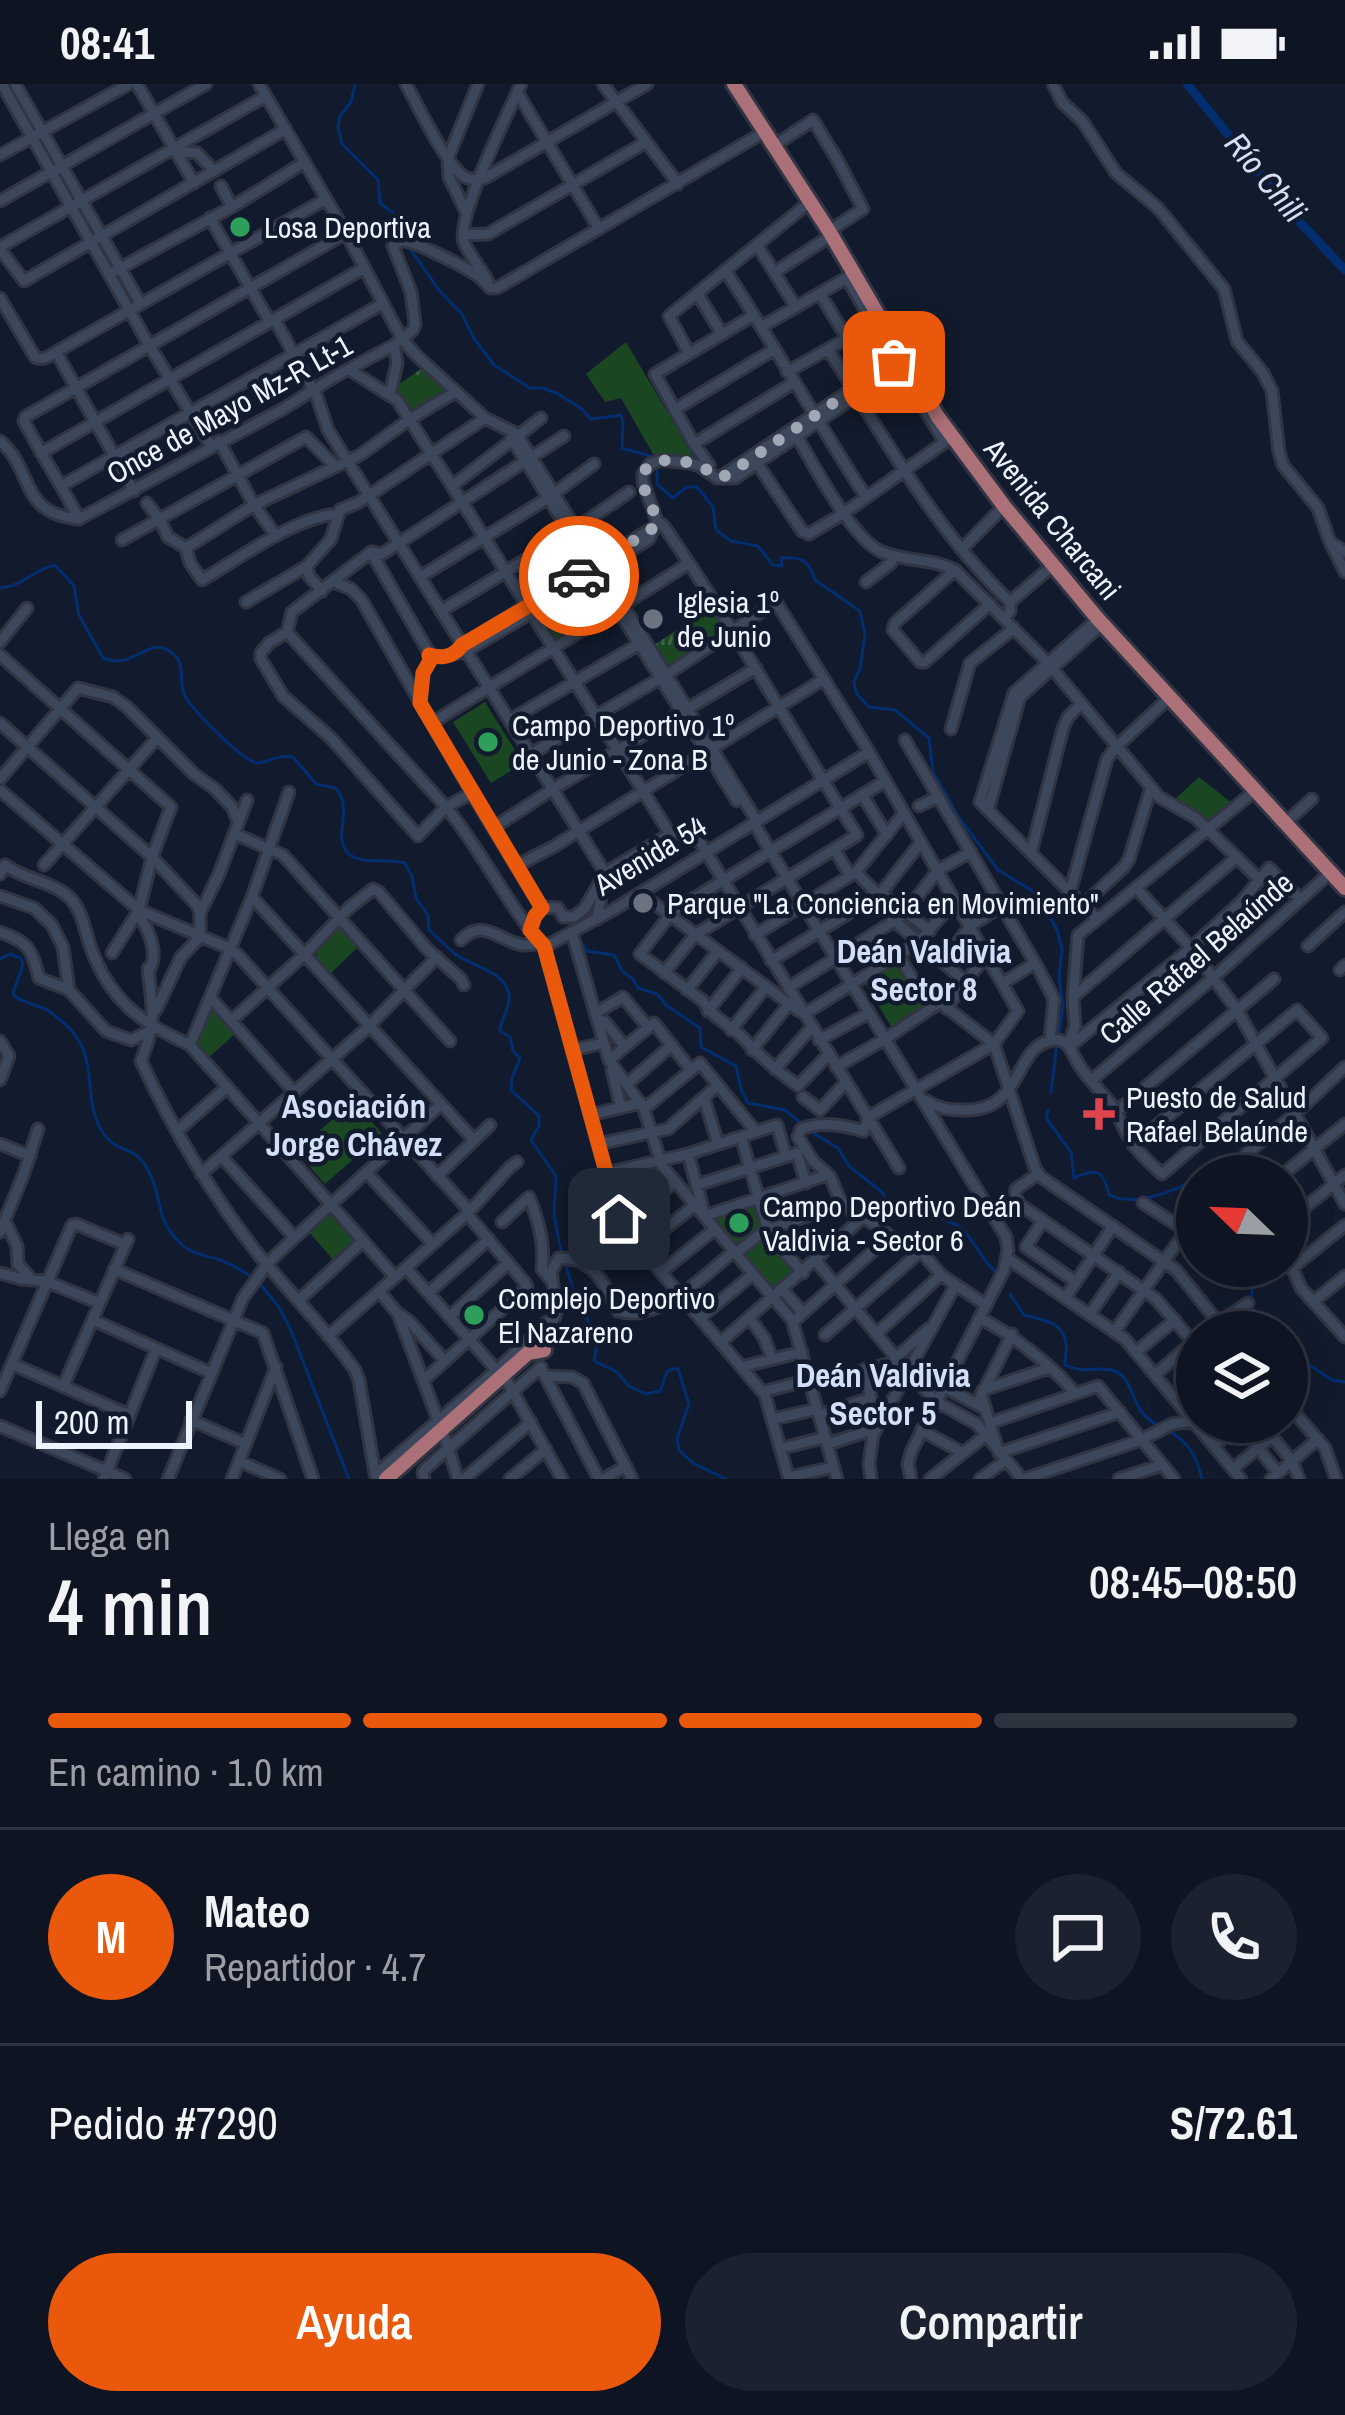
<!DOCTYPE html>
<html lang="es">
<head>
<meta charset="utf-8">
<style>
  :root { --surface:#0e1422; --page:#1c212f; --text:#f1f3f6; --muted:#9b9ea5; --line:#2e3340; --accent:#ea580c }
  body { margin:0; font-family:"Archivo Narrow",sans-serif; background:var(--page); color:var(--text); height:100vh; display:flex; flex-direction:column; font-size:45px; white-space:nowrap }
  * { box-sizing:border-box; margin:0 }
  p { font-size:39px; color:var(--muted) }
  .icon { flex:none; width:66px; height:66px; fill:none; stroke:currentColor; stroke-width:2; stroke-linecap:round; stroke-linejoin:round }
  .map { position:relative; height:1395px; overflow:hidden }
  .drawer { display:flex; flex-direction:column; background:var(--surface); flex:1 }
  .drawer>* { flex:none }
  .needle { width:78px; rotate:293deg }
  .tools { position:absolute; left:1176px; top:1071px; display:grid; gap:24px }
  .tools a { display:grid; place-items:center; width:132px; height:132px; border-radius:50%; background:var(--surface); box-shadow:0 6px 30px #0003,0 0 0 3px var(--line); font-size:60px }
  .scale { position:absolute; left:36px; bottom:30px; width:156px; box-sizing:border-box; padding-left:12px; border:6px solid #eef4fe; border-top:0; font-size:33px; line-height:42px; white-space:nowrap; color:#eef4fe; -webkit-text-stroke:9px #121b2d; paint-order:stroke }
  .pin { position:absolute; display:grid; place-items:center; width:102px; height:102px; color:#fff; margin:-51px; border-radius:24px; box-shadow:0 6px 18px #0006 }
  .courier { position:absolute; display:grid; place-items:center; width:120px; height:120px; margin:-60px; border:9px solid #ea580c; border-radius:50%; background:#fff; color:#222; box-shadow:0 3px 15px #0007 }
  .head em { font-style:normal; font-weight:600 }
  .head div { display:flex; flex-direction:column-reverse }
  .head { display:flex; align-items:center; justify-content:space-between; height:204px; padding:0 48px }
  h1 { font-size:78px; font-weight:600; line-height:90px }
  .bar { display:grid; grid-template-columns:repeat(4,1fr); gap:18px 12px; align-content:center; height:144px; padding:0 48px }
  .bar i { height:15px; border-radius:9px; background:var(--line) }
  .bar .current { background:var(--accent) }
  .bar p { grid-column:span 4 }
  .line { display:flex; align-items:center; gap:30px; padding:0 48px; border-top:3px solid var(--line) }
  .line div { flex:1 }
  .round { display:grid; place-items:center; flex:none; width:126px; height:126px; border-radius:63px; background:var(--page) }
  .cta { display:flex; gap:24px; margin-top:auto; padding:24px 48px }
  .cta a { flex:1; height:138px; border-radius:72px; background:var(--accent); color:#fff; font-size:48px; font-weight:600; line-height:138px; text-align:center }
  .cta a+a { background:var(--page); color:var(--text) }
  .status { display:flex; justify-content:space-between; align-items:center; height:84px; padding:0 60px; background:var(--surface); direction:ltr }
  .status svg { height:33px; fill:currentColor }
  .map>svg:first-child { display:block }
  .grass { fill:url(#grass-tufts) }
  .park { fill:#1b4622 }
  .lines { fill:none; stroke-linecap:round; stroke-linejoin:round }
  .stream { stroke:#022d6f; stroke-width:3 }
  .river { stroke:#022d6f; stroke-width:9 }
  .minor-casing { stroke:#313543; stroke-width:15 }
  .major-casing { stroke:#313543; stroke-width:20 }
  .minor { stroke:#3c475b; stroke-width:9 }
  .major { stroke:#ac7079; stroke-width:14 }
  .done { stroke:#a1a8b5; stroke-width:12; stroke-dasharray:0 21.6 }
  .route { stroke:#ea580c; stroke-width:15 }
  .leisure-dot { fill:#2e9e5b; stroke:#121b2d; stroke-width:4.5 }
  .worship-dot { fill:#6b7280; stroke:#121b2d; stroke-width:4.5 }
  .health-dot { fill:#e0444e; stroke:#121b2d; stroke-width:4.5 }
  .labels { text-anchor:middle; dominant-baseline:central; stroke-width:9; stroke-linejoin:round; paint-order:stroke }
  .poi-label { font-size:30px; fill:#eef4fe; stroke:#121b2d; text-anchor:start }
  .street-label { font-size:30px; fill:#eef4fe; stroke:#121b2d }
  .water-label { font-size:33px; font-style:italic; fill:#d4e0f5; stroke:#121b2d }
  .neighbourhood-label { font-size:33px; font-weight:bold; fill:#d1dff8; stroke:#121b2d }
</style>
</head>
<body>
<div class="status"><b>08:41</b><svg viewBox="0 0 49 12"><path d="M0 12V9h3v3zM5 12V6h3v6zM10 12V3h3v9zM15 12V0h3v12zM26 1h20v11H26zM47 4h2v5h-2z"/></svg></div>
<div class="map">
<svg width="1345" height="1395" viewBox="0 0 1345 1395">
  <defs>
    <pattern id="grass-tufts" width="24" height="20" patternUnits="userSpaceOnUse" patternTransform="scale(3)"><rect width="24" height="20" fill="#1b4622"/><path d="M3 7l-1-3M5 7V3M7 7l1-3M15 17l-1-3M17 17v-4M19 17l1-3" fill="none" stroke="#3c6143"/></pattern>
  </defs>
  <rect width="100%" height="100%" fill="#121b2d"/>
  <path class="grass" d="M421,285l26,22 -36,23 -17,-22 4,-7z
    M711,522l16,24 -60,38 -14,-22z
    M212,923l24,26 -29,26 -12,-12z
    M330,1130l26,28 -21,20 -26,-30z"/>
  <path class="park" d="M626,258l67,114 -40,-2 -32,-56 -16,4 -19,-28z
    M593,498l16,25 -55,34 -17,-27z
    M485,618l38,61 -32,20 -38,-61z
    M1199,693l34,27 -23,18 -37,-21z
    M341,844l17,19 -29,28 -13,-13 1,-15 18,-18z
    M893,880l3,1 27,42 -31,21 -27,-45z
    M354,1017l28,33 -57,50 -29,-33z
    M757,1119l8,26 -30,21 -25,-33z
    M763,1151l31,36 -23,20 -31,-37z"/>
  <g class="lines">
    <path class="stream" d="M355,0l-4,18 -11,14 -2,11 4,17 36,36 2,23 13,10 8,27
      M408,162l31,44 23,24 11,23 21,28 36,23h13l15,6 24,15 9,10 30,-4 2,7 -1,26 28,8 7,13v15l16,14 14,-11h10l16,20 3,23 15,11 27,5 15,19 9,1 -1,-8c20,-1 28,2 34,22l45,31 5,24 -5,34 -6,12 2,12 13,14 26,3 34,28 4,34 25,44 40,54 33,20 12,14 14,26 5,19 -3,30 4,26 -4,30
      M0,504c21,-1 35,-19 55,-23l19,21 5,29 24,43c31,13 45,-23 68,-6 16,11 7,27 13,42 6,14 60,68 73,69 14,0 18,-9 36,-6l23,27 20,4c18,24 -4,48 12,65 13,13 40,4 57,10l7,13 4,22 12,17 1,15c9,8 18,18 28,25 16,12 48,16 52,40 2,12 -8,23 -9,36l10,6 3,14 7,7 -8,20 -1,12 28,26v10l-8,14 25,36 -2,37 5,29 15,51 20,40 3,13 -3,15 23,11 12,14 16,8 15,-3c6,-9 2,-24 18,-22l11,35 -12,35 2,11 14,13 33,16
      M578,853l9,14 27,4 9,17 10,7 5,9 19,6 9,11 34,23 1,19 35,19 5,23 7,14 37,7 30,24 23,14 11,18 33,26 10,18c23,5 56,4 73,22 11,13 17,27 30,39
      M0,875l10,-5 11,4 2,7 -10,28 2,3c10,8 23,9 34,15 7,5 15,12 21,18 30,31 11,70 33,104 16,23 32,9 47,41 13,26 5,43 28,67 12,13 26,14 42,19 11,4 23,11 33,18
      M1051,1008l6,-48
      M1048,1027l-2,7 25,34 3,26c23,-10 29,-9 35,17 25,12 65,-3 88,-17
      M1200,1092l15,-9 18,4 6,5
      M1252,1182v39l8,27
      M260,1200l19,23 11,21 59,151
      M1010,1210l14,21c17,5 40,6 42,29 1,7 -1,14 -1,21 19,10 35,0 50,6 20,8 15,41 43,54
      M1287,1266l45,30 13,2
      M1166,1345c24,14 30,26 36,50"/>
    <path class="river" d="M1187,0l107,132 51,54"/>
    <defs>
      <path id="minor" d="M2,0l147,261 62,101
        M15,0l125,219
        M137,0l57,99
        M259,0l87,149 56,106 15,17 68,62 32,16 238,384 -1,5 17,29 235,385 2,13 -4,20 -93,182 -3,12 3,15
        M406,0c11,20 41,83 59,93 9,4 11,2 20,1l162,-94
        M603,0l75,100
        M1053,0l9,18 21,20 33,51 42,35 66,81 13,52 26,32 9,18 7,61 4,13 35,43 12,34 15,10
        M517,8l82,137
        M775,61l38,-25 25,41 25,48 -34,22
        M178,67l19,2 17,18
        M0,71l129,-71
        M221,102l11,21
        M0,117l206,-117
        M466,128l-17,-35 -1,-19 30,-74
        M210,134l60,104
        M463,151l25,-1 158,-92
        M757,161l39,62
        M0,163l266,-151
        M0,165l24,32 262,-152
        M725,186c49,74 92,152 141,227
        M115,187l117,-64 73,-45
        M775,188l57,-37
        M847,194l51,90 47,74
        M488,198c-6,-14 -19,-26 -24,-40 -8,-26 44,-128 57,-158
        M490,204h7l269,-157
        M697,209l25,41
        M820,210l27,44
        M0,214l35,59c8,4 13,0 21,-5
        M754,231l-99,59 39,70 99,-61
        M275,236l42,77 11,33 277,443 -8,46
        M761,243l89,-51
        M828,265c55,87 107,181 182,253v9l-5,7
        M689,269l-20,-37 142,-115
        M350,286l47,30 55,86
        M787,288l86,-48
        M390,310l7,-31 -3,-18
        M674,326l99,-60
        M541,334l-89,68 218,348
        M794,347c16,28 59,110 88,121 24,10 50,6 73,18l92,92 112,135 37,21 63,61
        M511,354l226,363
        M0,357c35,30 18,72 79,78
        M219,357l35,64 22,31
        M694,360l15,21
        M41,369l323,-185
        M753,373l49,74 7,3 35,-21 108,-76
        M722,392l180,-120
        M63,401l319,-181
        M134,407l-78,-139 270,-153
        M147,419l13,17 8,17 18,11 4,15 12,17c38,-22 91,-62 135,-66
        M79,435l204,-110 51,-32 60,-32 19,-15 2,-6 -4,-32 -18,-46c3,-2 6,-4 9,-5 9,-2 63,26 73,33 6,3 10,9 15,14
        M79,435c-17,-33 -38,-65 -55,-98l1,-4 321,-184
        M575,445l54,-37
        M122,456l184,-103 29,29
        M1330,458l15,30
        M186,464l68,-43 106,-50 50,-36 45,-27
        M963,464l41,-42
        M371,468l57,99 2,9 -7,13 -3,30
        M955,486l-60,53 -2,7 27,32h5l65,-58
        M420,493l128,-79 46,-34
        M334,498l17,7 10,10 111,194 69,114 -6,9 -4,14
        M866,498l25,-19 2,-7
        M322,507l-13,-15 -2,-10 24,-27 9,-29 19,-8 126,-84
        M246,518l61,-36
        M1010,518l42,-36
        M441,527l128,-78
        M287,548l159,175c36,44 60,96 98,140l76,277 145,171 24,84
        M0,558l27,-34
        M461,562l195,-120
        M0,571l171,152 -19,50 -13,53 -27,43
        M429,571l13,2 24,-6 92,-54 91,-58 8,-18
        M510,636l129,-76
        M0,639l152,134 45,48 3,8
        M432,639c85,-54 173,-105 257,-160
        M951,645l19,-66 44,-35
        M905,656l130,223 -32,20
        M531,670l135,-79 110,-73 89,143 153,266 -24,33 -127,74v7l-5,6
        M0,695l78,-91 35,9 14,10 67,67 21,15 17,18 6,14
        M0,706l139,120 92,39 7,6 228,252 1,7 59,70 1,3 -103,93
        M472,709l-26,14 -28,29 -87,-98 -48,-42 -22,-37v-6l8,-10 18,-11 5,-20 79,-60 11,2 182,-118
        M863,712l24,39
        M919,722l19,-9
        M988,726l32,-113 82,-73
        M1285,739l27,-24
        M493,744l60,-39 203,-121
        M235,750l48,21 167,186
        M834,765l16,26
        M1031,769l32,-125 5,-11 13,-13
        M44,781l113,-127
        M516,782l37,-19 271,-168
        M856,788l22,23 14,24 74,63
        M0,790l5,-9c19,15 49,16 66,34 13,15 14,35 21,52 20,51 49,72 98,94l205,232
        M1136,804l55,60 46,62 108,194
        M1070,808l37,-133 9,-12 54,-50
        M640,809l159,118
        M881,809l49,38
        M0,812l34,12 18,17 11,22 6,43 37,41 25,9 21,-10
        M252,813l221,242
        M1083,821l41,-38 5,-8 22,-71
        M541,823l17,1 5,9h11l11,-9 20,-35 65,-39 7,-2 23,10 199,326
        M139,826l-1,4c8,11 17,30 15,45 -3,18 -6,-1 -4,18 5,38 6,48 -8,84 32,69 71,134 117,193 32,39 68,75 97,116l4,10 17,99
        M1097,835l-117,-117 34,-109 84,-74
        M0,848c29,10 32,18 39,46l30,12
        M572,849l37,127 35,49 18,57 130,154 45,159
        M755,851l101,-63 48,-59
        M461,856c28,-29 47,17 79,2
        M1308,862l37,-34
        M544,863l69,-37 256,-158
        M899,872l16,27 79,61 41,124 6,9 135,93 50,62
        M771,877l110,-68 40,-51
        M943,879l27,-37 32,-20
        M1037,882l17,33 -4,41
        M1340,886l5,-5
        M664,889l31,-38 162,-100c-65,-103 -124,-210 -194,-310l-6,-4 -14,-39v-8l7,-10 11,-4 29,3 10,3 17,12h18l170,-115
        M788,904l106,-67 12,-9 32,-42 33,-18
        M687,906l31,-39
        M210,913l85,96
        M1073,913l164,-140
        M946,924l41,-54
        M156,926l25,-53 19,-20v-24l19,-39 28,-74
        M708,927l34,-43
        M596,929l27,-16 25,30
        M804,930l114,-71 37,-43
        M598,935l7,3 20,25
        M231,937l73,-66 45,-47 24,-19 6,3 48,57 34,30 3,6
        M731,946l35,-43
        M819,956l50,-27
        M0,957l9,15 -9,24
        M1074,959l117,-95 52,-48 26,-32 31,31
        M190,961l62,-148 37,-105
        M1068,961l7,-18 -2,-30 5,-62 178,-145
        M572,966l32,-7
        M752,966l37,-46
        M828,971l-30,31c-19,-14 -37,-28 -52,-45 -13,-15 -33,-22 -43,-40l-63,-47 32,-42 213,-131
        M609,976l45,-37 37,47
        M836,983l49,-28 54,-36
        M775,985l36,-41
        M612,986l9,38
        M1093,995l120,-101 118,-106
        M627,1000l45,-39
        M803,1013l17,13 25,-27
        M704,1014l14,46
        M927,1017c12,8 22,9 36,9 62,2 50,-65 90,-70 16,-2 18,12 25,23 9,16 24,28 35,44 8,13 13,29 23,41 7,9 17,18 26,26l160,-136 -25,-28 -164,135
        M644,1025l56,-46 56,69
        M1116,1028l158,-133
        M590,1031l51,-12
        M177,1047l49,-43
        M864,1047c-21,-6 -42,-10 -63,-2l-3,8 15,24 17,15 10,24 20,20 5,-2 25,18 31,15 20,24 45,30
        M741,1053l28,97 34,39
        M0,1060l30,12
        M598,1060l70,-15 50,-44
        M688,1070l17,62 122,-41
        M222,1073l72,80
        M367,1089l66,71
        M606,1089l82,-19 89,-29 9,31
        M201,1090l163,-143 73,-74
        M1038,1090l-22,15 -1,6 4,9 137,95 41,48
        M437,1092l53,-51
        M1263,1092l-17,-22 49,-40 50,-47
        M1281,1092l64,-52
        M697,1101l100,-32 9,30
        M1143,1119l54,35
        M1043,1136l-17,27 50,35
        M5,1137l12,25 1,18 13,15
        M502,1138l27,-25c9,22 16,49 13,72l9,11
        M1287,1138l58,-47
        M620,1140l55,-42
        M0,1148l24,-59 14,-44
        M640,1164l54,-42
        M735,1170l29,-23 80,-27
        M1287,1171l14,33 44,49
        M1007,1174l118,81 116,140
        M815,1176l94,113 28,29 40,22 45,55
        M406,1184l102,115 54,96
        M114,1185l149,64 50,146
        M1291,1185l54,-44
        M661,1188l54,-43
        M0,1189l21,6 25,2 53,22
        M782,1205l21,24
        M379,1207l19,23 42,111
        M428,1209l61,-54
        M1066,1213l47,-71
        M298,1217l65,-60
        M1313,1218l32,-26
        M399,1230l11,8 35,39
        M1090,1230l29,-42
        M449,1233l59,-54
        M749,1233l15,21 8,20
        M700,1234l53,-44
        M980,1234c31,16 71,46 94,74
        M93,1236l118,53
        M793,1238l97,-86
        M1219,1239l29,-20
        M1115,1247l82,-116
        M876,1250l65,-59
        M825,1251l96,-84
        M328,1252l139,-122 43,-47 7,-5
        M721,1258l139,-122
        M544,1266l13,-40 -6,-38 8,-14c34,-1 46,26 59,53 43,12 85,-35 115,-59
        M1136,1268l39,-32
        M896,1274l32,-29
        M12,1280l117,51
        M741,1283l61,-15
        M543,1288l56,107
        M1155,1291l38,-33
        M545,1292l27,1 11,6 49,96
        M811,1301l88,-24
        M63,1303l65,-148
        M944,1303l38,20
        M983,1306l66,-22
        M0,1307l72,-166 4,-1 48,20
        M762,1308l47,-12
        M981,1310l16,53
        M1174,1312l23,-18
        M977,1320l35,-70
        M1287,1320l38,44 11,31
        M819,1331l52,-17 -6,-29
        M773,1335l44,-10
        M191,1336l55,24
        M1260,1338l32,39 7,18
        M990,1339l108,-37 76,93
        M0,1342l125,53
        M921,1346l42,23
        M445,1354l13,41
        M828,1360l40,-13
        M1214,1361l29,-23
        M783,1364l43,-11
        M1258,1364l20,25
        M999,1369l121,-41
        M239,1377l41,18
        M1233,1385l39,-33
        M376,1390l120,-103 51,-49
        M789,1393l45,-10
        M104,1395l52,-130
        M168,1395l75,-181 24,-34 12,-12 161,-147
        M232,1395l44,-112
        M424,1395l-1,-7 2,-3 116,-102
        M464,1395l67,-57
        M510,1395l36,-30
        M604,1395l22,-13
        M871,1395l-2,-16 4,-28 82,-149
        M930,1395l56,-44
        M980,1395l26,-19
        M1024,1395l117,-39 31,-16 21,-3
        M1119,1395l43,-14
        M1271,1395l47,-40"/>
      <path id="major" d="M734,0l95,147 109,186 66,89 94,113 247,269
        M386,1395l142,-126 16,-3"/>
    </defs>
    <use href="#minor" class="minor-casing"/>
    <use href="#major" class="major-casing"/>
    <use href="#minor" class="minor"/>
    <use href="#major" class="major"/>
  </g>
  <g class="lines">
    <path class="done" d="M579,492l77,-50c1,-17 -13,-30 -13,-47 0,-26 43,-20 58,-12 6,2 11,7 17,11l9,-3 167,-113"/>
    <path class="route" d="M579,492l-117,69c-9,12 -19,14 -33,10l1,6 -7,12 -3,30 122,205 -7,8 -5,14 14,16 75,273"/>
  </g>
  <g class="leisure-dot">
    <circle cx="240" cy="143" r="12"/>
    <circle cx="488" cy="658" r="12"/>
    <circle cx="739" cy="1139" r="12"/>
    <circle cx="474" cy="1231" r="12"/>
  </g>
  <g class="worship-dot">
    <circle cx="653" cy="535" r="12"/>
    <circle cx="643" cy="819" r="12"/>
  </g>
  <path class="health-dot" d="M1093 1012h12v12h12v12h-12v12h-12v-12h-12v-12h12z"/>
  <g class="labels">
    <g class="poi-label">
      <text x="264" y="143">Losa Deportiva</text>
      <text x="677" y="518">Iglesia 1º<tspan x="677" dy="34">de Junio</tspan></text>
      <text x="512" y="641">Campo Deportivo 1º<tspan x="512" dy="34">de Junio - Zona B</tspan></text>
      <text x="667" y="819">Parque "La Conciencia en Movimiento"</text>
      <text x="1126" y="1013">Puesto de Salud<tspan x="1126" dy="34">Rafael Belaúnde</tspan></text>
      <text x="763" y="1122">Campo Deportivo Deán<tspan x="763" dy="34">Valdivia - Sector 6</tspan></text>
      <text x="498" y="1214">Complejo Deportivo<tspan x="498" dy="34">El Nazareno</tspan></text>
    </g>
    <g class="street-label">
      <text transform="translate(229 325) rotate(-29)">Once de Mayo Mz-R Lt-1</text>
      <text transform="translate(1053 435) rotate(51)">Avenida Charcani</text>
      <text transform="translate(650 771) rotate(-31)">Avenida 54</text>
      <text transform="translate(1196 874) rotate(-41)">Calle Rafael Belaúnde</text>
    </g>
    <g class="water-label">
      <text transform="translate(1266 93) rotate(50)">Río Chili</text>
    </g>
    <g class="neighbourhood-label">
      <text x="924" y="867">Deán Valdivia<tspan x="924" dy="38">Sector 8</tspan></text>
      <text x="354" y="1022">Asociación<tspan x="354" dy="38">Jorge Chávez</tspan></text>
      <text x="883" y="1291">Deán Valdivia<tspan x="883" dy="38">Sector 5</tspan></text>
    </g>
  </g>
</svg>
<div class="tools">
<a><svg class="needle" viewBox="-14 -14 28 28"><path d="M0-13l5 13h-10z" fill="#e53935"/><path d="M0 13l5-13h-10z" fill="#9b9ea5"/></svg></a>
<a><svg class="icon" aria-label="layers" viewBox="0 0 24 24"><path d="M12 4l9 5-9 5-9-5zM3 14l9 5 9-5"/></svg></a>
</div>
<div class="scale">200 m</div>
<div class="pin" style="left:894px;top:278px;background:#ea580c"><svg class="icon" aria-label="bag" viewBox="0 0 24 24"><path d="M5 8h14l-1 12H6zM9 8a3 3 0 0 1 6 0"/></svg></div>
<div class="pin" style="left:619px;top:1135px;background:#1f2937"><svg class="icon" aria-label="home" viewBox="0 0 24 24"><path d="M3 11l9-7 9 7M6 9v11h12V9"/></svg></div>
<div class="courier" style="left:579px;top:492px"><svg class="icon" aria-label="car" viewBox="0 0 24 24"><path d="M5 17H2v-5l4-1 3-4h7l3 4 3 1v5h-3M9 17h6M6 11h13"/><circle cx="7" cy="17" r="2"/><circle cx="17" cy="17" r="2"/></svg></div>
</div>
<section class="drawer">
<div class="head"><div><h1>4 min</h1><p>Llega en</p></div><em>08:45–08:50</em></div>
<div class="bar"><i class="current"></i><i class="current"></i><i class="current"></i><i></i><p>En camino · 1.0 km</p></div>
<div class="line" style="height:216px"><b class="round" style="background:var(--accent);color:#fff">M</b><div><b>Mateo</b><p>Repartidor · 4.7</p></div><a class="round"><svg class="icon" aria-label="chat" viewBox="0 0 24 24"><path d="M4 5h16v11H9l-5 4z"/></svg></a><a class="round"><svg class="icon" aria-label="phone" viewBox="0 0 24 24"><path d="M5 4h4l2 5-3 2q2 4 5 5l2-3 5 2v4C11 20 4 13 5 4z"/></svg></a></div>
<div class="line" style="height:156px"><div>Pedido #7290</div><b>S/72.61</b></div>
<div class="cta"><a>Ayuda</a><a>Compartir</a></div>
</section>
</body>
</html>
